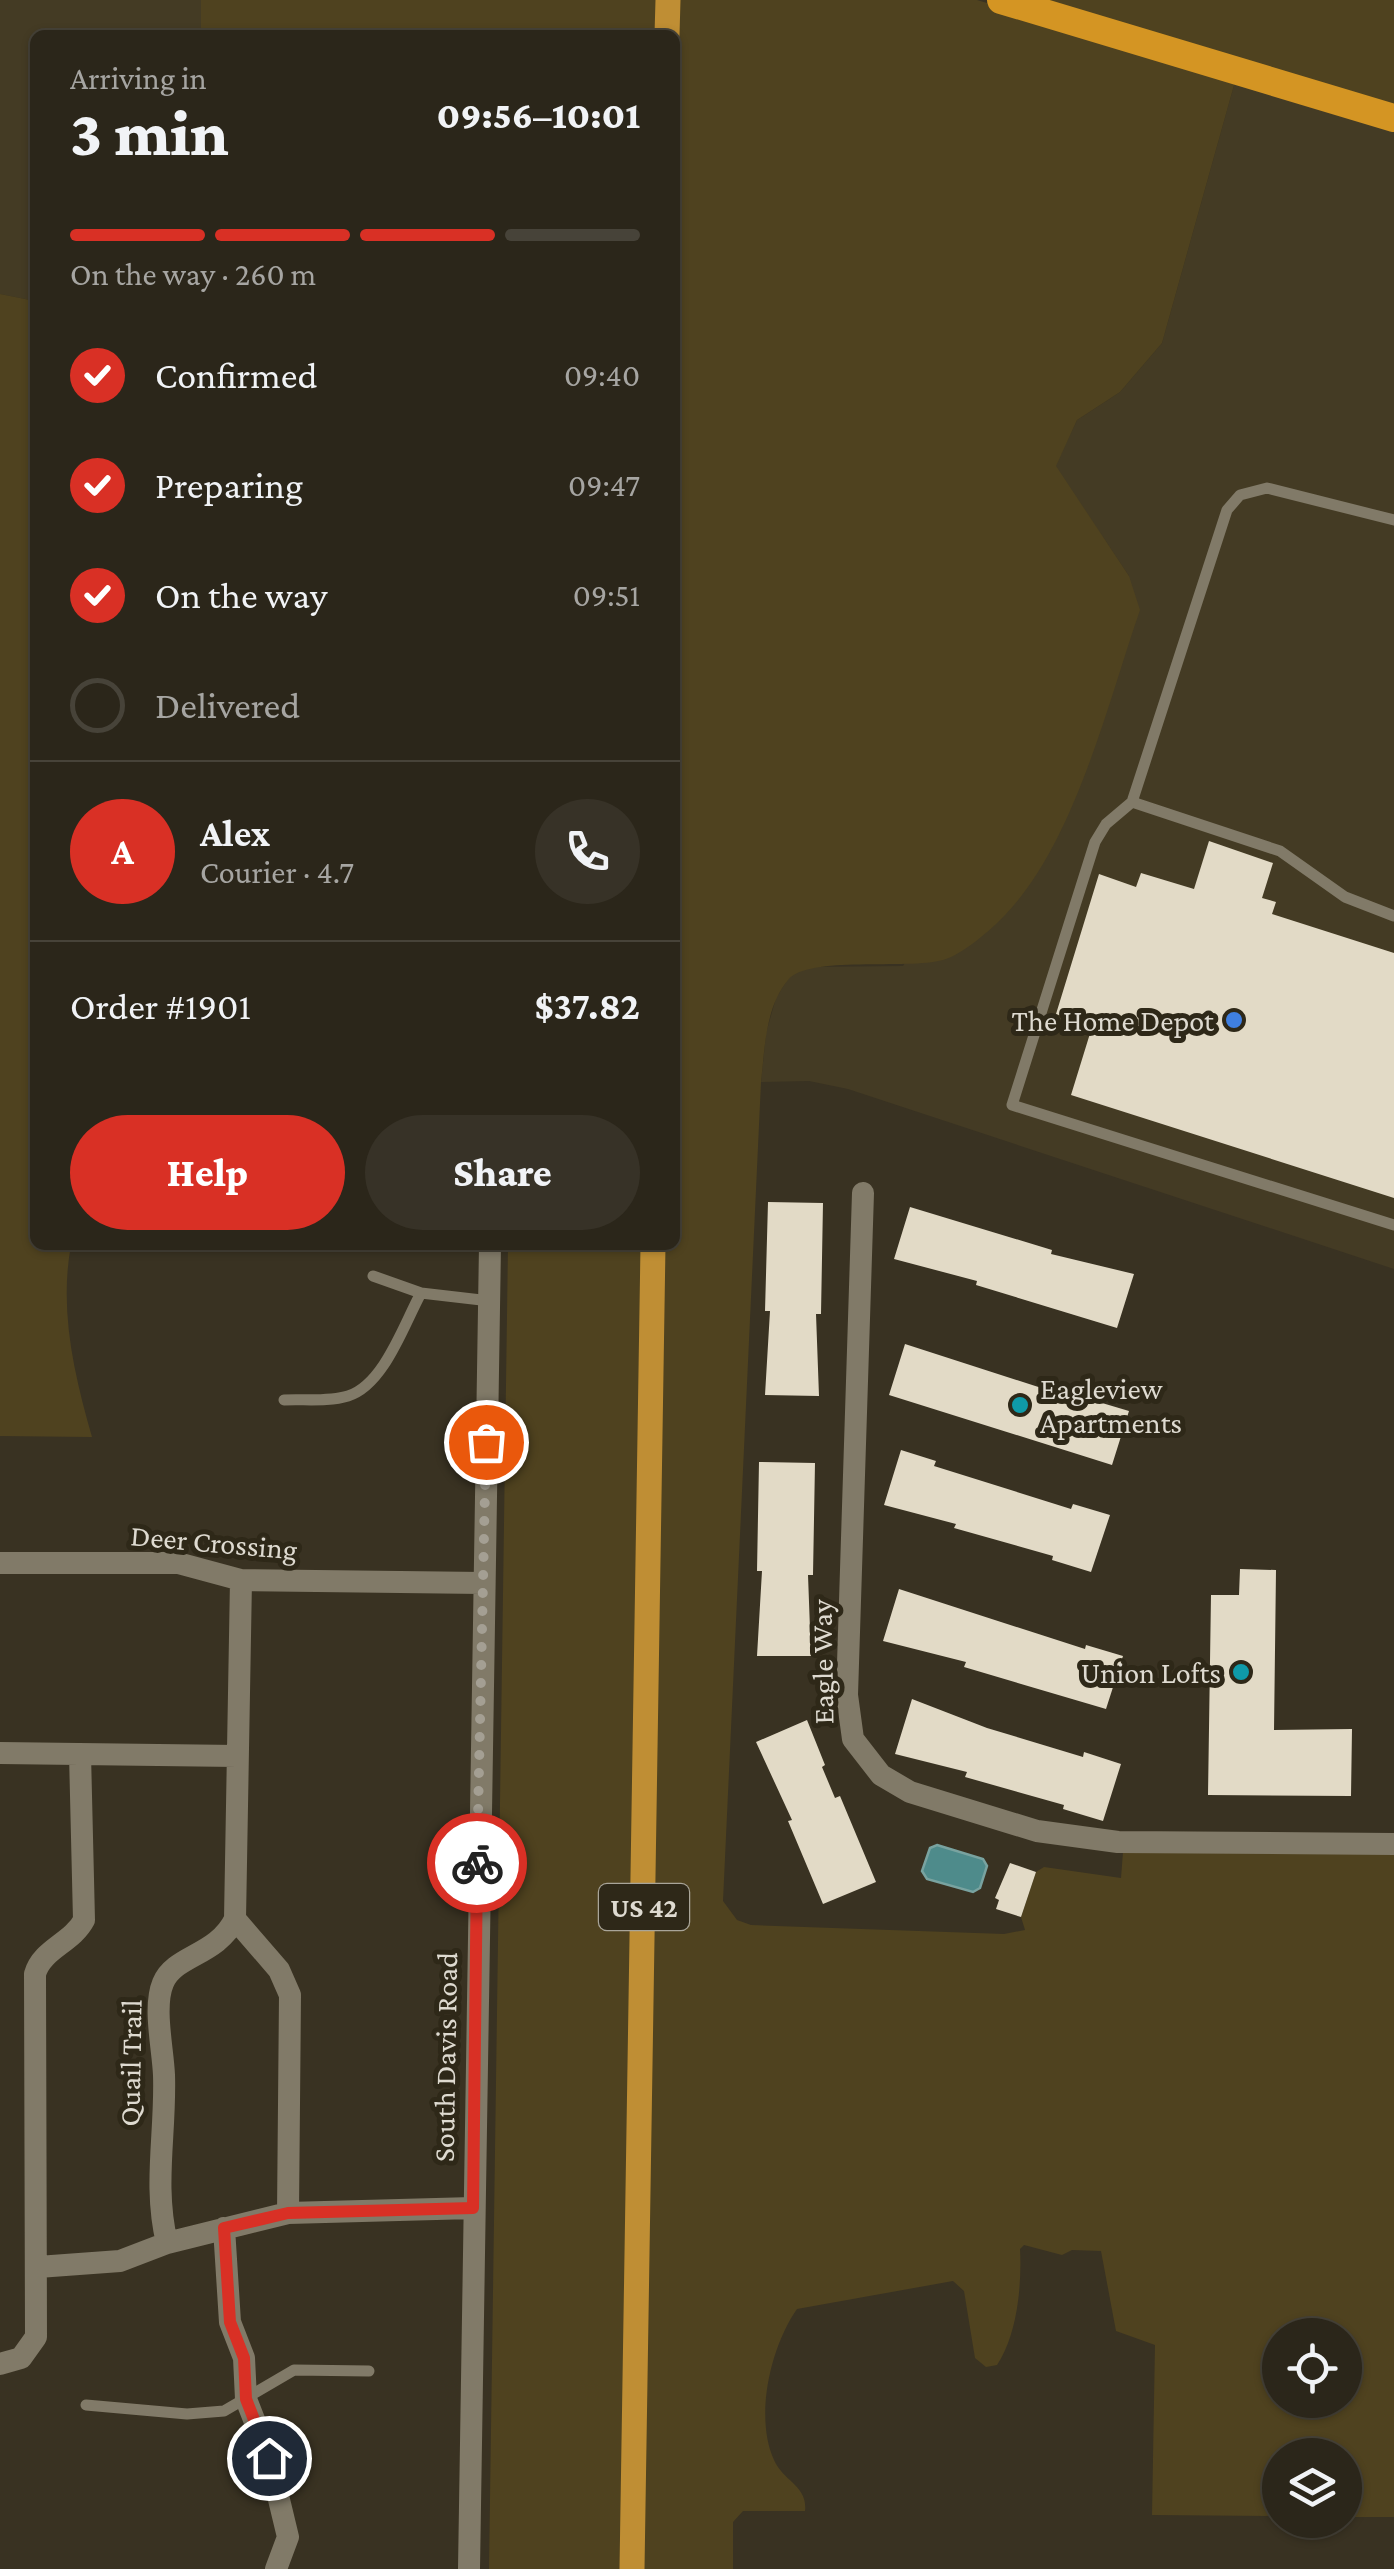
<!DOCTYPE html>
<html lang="en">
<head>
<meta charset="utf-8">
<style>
  :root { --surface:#2b261a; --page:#373227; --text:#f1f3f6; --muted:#a6a5a2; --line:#474339; --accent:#d93025 }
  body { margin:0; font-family:"Crimson Pro",serif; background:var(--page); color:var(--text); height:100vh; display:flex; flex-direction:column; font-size:38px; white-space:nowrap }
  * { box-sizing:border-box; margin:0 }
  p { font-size:32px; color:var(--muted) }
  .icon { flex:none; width:55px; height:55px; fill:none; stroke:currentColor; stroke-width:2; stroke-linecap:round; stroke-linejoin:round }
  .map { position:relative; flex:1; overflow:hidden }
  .panel { position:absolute; left:30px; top:30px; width:650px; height:1220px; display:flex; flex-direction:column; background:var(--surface); border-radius:15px; box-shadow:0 2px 8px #0004,0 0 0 2px var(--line) }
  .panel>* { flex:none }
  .fabs { position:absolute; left:1262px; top:2318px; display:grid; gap:20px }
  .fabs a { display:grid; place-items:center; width:100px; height:100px; border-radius:50%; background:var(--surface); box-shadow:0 2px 8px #0004,0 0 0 2px var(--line); font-size:50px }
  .pin { position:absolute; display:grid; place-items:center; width:85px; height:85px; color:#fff; margin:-42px; border:5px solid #fff; border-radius:50%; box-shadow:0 2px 10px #0007 }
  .courier { position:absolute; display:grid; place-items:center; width:100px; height:100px; margin:-50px; border:8px solid #d93025; border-radius:50%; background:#fff; color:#222; box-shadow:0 2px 12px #0007 }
  .summary em { font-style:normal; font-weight:800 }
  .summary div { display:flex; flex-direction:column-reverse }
  .summary { display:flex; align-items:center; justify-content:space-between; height:170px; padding:0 40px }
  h1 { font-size:65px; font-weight:800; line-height:75px }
  .bar { display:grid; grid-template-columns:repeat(4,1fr); gap:15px 10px; align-content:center; height:120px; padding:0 40px }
  .bar i { height:12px; border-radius:8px; background:var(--line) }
  .bar .selected { background:var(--accent) }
  .bar p { grid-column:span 4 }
  .line { display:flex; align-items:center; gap:25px; padding:0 40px; border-top:2px solid var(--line) }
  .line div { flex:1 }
  .round { display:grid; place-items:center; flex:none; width:105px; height:105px; border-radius:52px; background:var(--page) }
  ol { padding:0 40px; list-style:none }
  li { display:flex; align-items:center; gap:30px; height:110px }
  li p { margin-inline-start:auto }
  li .icon { padding:10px; border-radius:50%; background:var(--accent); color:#fff; stroke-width:4 }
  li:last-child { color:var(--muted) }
  li i { width:55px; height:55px; border:5px solid var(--line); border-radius:50% }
  .primary-button { display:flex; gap:20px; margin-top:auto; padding:20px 40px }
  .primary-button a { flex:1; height:115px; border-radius:60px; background:var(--accent); color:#fff; font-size:40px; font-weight:800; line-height:115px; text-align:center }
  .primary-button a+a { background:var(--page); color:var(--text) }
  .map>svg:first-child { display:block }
  .built { fill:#443b24 }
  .green { fill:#4f421f; fill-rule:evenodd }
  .water { fill:#4e8b8b; stroke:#79a3a0; stroke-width:2.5 }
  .building { fill:#e2dac6 }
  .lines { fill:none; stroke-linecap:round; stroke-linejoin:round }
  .service { stroke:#817a68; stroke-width:11 }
  .minor { stroke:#817a68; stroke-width:22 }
  .primary { stroke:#bf8e34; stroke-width:25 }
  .trunk { stroke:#d49523; stroke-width:28 }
  .done { stroke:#a49f93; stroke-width:10; stroke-dasharray:0 18 }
  .route { stroke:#d93025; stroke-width:12 }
  .shop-dot { fill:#3f7fe0; stroke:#2e2818; stroke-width:4 }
  .culture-dot { fill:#0f9aa8; stroke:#2e2818; stroke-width:4 }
  .labels { text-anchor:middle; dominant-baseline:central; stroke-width:10; stroke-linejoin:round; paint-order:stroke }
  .shield { fill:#2e2818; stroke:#a9a599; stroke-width:2.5 }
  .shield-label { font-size:28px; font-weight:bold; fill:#dedad0 }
  .poi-label { font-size:30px; fill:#dedad0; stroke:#2e2818; text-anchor:end }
  .street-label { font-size:30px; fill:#dedad0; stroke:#2e2818 }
</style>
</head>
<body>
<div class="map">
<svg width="1394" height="2569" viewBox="0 0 1394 2569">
  <rect width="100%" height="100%" fill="#393222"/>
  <path class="built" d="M0,0h201v35h-166v266l-35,-7z
    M1236,78l158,35v1156l-546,-180 -39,-8 -48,1 5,-49 10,-35 13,-21 14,-10 100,-1 226,-390 -74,-110 22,-46 43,-28 42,-49z"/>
  <path class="green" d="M201,0h461l-1,35h-460z
    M675,0h302l259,78 -74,265 -42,49 -43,28 -21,46 73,110 11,34c-33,95 -65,232 -135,305 -13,14 -43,40 -62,45 -36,10 -135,-5 -155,20 -23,28 -23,68 -27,102l-38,819 14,19 14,5 253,9 21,-4 -4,-13 15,-45 8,-5 77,11 2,-26 271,2v663h-49v-62h-65v61l-128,-1 3,-170 -39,-14 -15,-80 -29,-1 -10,5 -38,-10 -4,4c2,37 -3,86 -23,116l-11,2 -11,-9 -11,-67 -11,-10 -156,28c-26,37 -43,107 -23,151 9,21 34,26 31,51h-62l-10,11v47h-96l21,-1324h17zM1280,2335h65v65h-65z
    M1020,0h374v113z
    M0,294l35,7v944h36c-12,65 3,129 21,192l-92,-1z
    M508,1245h140l-21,1324h-138z"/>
  <path class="water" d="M937,1845l46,14 4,7 -7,22 -7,4 -46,-13 -5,-8 8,-23z"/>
  <path class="building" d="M1209,841l64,22 -11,35 14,4 -4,12 122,39v245l-323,-103 21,-68 -36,-13 43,-140 37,13 5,-14 53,16z
    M768,1202l55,1 -2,111h-5l3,82 -54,-1 5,-84h-5z
    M910,1207l142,43 -1,4 83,20 -17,54 -141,-43 1,-4 -83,-22z
    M905,1344l186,60 1,-4 37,11 -17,54 -223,-70z
    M901,1450l35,11 -2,5 137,43 2,-5 37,11 -19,57 -39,-12 1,-4 -99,-28 2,-4 -72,-19z
    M759,1462l56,1 -2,112h-5l3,81h-54l5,-85h-5z
    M1240,1569l36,1 -2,160 78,-1 -1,67 -143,-1 3,-200h28z
    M899,1589l186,60 1,-4 37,11 -17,53 -142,-42 2,-5 -83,-21z
    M912,1699l75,29 96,29 1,-5 37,12 -18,57 -40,-12 1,-4 -99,-28 2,-5 -72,-18z
    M807,1720l18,45 -3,2 13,31 5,-2 36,86 -53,22 -35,-83 4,-1 -36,-78z
    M1010,1863l26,9 -15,45 -25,-8 3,-9 -4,-2z"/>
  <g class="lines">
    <path class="service" d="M1394,520l-127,-32 -27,7 -13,15 -95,292 -26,22 -11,18 -83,263 382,120
      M1132,802l148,49 65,46 49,19
      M373,1276l48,17 69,8
      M284,1400c20,-1 45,2 64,-4 36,-11 56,-72 73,-103
      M86,2405l101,9 37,-3 70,-41 75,1"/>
    <path class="minor" d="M863,1193l-16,502 6,44 28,36 29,17 127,39 81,11 276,2
      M0,1563h178l63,17 242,3
      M241,1580l-6,339 44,51 11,25 -2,218
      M0,1753l237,3
      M224,2228l6,94 14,36 2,41 23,59 19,79 -12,32
      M167,2243c-14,-58 -1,-110 -3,-168 -1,-26 -11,-68 -1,-92 11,-28 54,-27 72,-64
      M38,2267l82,-6 47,-18 121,-30 185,-5
      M0,2364l21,-6 15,-21 -1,-363c7,-25 37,-31 49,-54l-4,-166
      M469,2569l21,-1324"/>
    <path class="primary" d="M667,35l1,-35
      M632,2569l21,-1324"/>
    <path class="trunk" d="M1001,0l393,118"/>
  </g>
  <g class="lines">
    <path class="done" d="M477,1863l9,-421"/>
    <path class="route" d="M269,2458l-23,-59 -2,-41 -14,-36 -6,-94 64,-15 185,-5 4,-345"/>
  </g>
  <circle class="shop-dot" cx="1234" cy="1020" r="10"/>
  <g class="culture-dot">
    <circle cx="1020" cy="1405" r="10"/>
    <circle cx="1241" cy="1672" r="10"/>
  </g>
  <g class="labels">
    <rect class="shield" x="599" y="1884" width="90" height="46" rx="8"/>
    <g class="shield-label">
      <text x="644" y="1907">US 42</text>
    </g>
    <g class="poi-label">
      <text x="1214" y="1020">The Home Depot</text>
      <text x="1040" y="1388" text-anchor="start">Eagleview<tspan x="1040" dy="34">Apartments</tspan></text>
      <text x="1221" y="1672">Union Lofts</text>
    </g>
    <g class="street-label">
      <text transform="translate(214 1542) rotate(5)">Deer Crossing</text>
      <text transform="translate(822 1662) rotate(-91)">Eagle Way</text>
      <text transform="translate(445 2057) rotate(-89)">South Davis Road</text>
      <text transform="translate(130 2063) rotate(-89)">Quail Trail</text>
    </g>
  </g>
</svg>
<div class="fabs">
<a><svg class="icon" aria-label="locate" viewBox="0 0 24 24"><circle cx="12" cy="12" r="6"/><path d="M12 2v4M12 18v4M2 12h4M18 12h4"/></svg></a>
<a><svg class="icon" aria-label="layers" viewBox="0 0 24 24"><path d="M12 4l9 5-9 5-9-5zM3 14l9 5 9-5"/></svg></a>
</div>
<div class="pin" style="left:486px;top:1442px;background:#ea580c"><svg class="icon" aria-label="bag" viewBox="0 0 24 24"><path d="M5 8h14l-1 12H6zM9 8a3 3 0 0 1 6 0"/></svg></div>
<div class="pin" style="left:269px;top:2458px;background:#1f2937"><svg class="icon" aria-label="home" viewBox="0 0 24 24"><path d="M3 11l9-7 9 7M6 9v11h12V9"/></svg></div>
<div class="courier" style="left:477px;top:1863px"><svg class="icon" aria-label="bike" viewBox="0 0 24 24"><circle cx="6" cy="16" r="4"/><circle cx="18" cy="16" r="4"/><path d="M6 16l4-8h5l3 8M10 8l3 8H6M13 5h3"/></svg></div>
<section class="panel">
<div class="summary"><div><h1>3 min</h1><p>Arriving in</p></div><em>09:56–10:01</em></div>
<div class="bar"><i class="selected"></i><i class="selected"></i><i class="selected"></i><i></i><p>On the way · 260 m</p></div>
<ol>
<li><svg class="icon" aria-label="check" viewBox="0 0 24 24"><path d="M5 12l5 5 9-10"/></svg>Confirmed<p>09:40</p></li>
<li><svg class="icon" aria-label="check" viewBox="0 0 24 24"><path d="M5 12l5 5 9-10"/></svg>Preparing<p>09:47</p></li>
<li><svg class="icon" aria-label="check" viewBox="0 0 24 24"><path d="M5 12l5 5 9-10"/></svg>On the way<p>09:51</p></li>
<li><i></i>Delivered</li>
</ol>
<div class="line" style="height:180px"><b class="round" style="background:var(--accent);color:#fff">A</b><div><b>Alex</b><p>Courier · 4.7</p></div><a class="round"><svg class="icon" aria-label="phone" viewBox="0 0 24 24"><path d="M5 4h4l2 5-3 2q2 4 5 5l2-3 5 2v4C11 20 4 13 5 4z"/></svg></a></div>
<div class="line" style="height:130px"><div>Order #1901</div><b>$37.82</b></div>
<div class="primary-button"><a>Help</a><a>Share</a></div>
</section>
</div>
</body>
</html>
